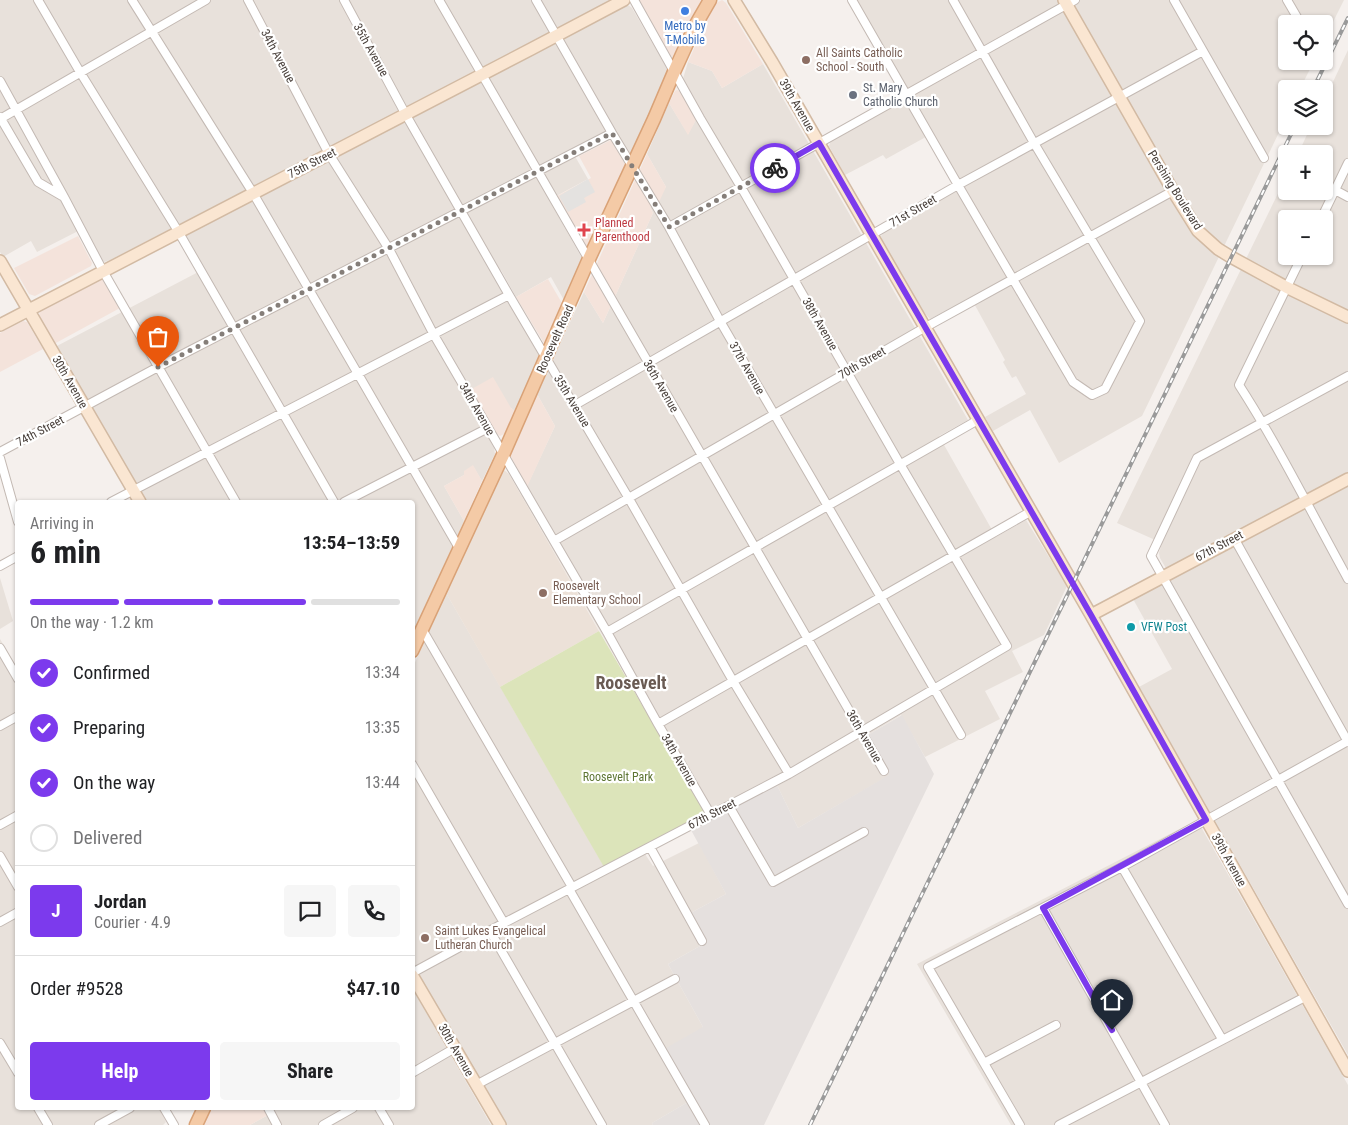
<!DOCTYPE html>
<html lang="en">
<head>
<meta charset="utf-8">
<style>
  :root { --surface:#fff; --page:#f6f6f6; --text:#202124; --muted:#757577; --line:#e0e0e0; --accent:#7c3aed }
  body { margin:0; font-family:"Roboto Condensed",sans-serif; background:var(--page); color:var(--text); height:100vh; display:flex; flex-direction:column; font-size:19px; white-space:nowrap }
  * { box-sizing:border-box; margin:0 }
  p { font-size:16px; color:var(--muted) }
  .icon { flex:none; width:28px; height:28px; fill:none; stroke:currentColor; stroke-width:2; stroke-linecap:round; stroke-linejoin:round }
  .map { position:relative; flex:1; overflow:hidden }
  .panel { position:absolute; left:15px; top:500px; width:400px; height:610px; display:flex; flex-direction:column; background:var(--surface); border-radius:5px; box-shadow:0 1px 4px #0004 }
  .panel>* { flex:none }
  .controls { position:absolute; left:1278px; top:15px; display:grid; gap:10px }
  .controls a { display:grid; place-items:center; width:55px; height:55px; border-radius:5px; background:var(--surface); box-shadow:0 1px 4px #0004; font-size:25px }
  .pin { position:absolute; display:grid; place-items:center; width:42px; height:42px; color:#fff; margin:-51px -21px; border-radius:50% 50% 50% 0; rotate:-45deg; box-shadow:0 0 5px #0007 }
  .pin .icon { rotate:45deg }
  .courier { position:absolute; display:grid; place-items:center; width:50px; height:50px; margin:-25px; border:4px solid #7c3aed; border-radius:50%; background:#fff; color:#222; box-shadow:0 1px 6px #0007 }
  .overview em { font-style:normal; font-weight:700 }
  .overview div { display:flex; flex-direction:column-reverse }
  .overview { display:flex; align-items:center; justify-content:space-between; height:85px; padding:0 15px }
  h1 { font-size:32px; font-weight:700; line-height:38px }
  .bar { display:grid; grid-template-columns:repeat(4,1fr); gap:8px 5px; align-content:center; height:60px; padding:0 15px }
  .bar i { height:6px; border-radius:4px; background:var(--line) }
  .bar .selected { background:var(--accent) }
  .bar p { grid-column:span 4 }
  .line { display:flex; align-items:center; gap:12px; padding:0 15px; border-top:1px solid var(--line) }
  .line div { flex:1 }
  .round { display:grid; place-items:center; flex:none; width:52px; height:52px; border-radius:5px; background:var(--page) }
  ol { padding:0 15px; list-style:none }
  li { display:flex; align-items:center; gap:15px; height:55px }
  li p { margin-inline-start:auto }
  li .icon { padding:5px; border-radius:50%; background:var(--accent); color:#fff; stroke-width:4 }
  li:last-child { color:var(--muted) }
  li i { width:28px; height:28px; border:2px solid var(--line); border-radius:50% }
  .action { display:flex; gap:10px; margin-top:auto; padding:10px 15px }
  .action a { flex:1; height:58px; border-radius:5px; background:var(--accent); color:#fff; font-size:20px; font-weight:700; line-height:58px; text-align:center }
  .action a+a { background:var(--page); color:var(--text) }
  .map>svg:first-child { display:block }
  .residential { fill:#e8e1db; fill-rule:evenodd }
  .commercial { fill:#f4e3db }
  .industrial { fill:#e5e0de }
  .education { fill:#ece1d8 }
  .green { fill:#dce4ba }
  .parking { fill:#e4e2e0 }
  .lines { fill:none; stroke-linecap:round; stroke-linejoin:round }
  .street-casing { stroke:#c3b9b3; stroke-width:10 }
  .secondary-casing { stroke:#d2baa3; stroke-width:14 }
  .primary-casing { stroke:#d9a277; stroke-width:15 }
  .street { stroke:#fff; stroke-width:8 }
  .secondary { stroke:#fae6d2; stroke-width:11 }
  .primary { stroke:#f4caa6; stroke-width:12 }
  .rail-casing { stroke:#9a9a9a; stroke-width:4 }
  .rail { stroke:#fff; stroke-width:2; stroke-dasharray:5.5; stroke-linecap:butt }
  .done { stroke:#857e79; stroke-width:5; stroke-dasharray:0 9 }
  .route { stroke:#7c3aed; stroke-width:6 }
  .shop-dot { fill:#3f7fe0; stroke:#fff; stroke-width:2 }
  .education-dot { fill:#8d6e63; stroke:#fff; stroke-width:2 }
  .worship-dot { fill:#6b7280; stroke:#fff; stroke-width:2 }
  .health-dot { fill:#e0444e; stroke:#fff; stroke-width:2 }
  .culture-dot { fill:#0f9aa8; stroke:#fff; stroke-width:2 }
  .labels { text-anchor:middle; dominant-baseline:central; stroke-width:4.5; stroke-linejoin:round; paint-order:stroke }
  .shop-label { font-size:12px; fill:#366cbe; stroke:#fff }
  .street-label { font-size:12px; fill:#49403b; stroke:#fff }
  .education-label { font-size:12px; fill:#785e54; stroke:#fff; text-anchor:start }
  .worship-label { font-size:12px; fill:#5b616d; stroke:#fff; text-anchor:start }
  .health-label { font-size:12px; fill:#be3a42; stroke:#fff; text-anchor:start }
  .culture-label { font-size:12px; fill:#0d838f; stroke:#fff; text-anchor:start }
  .park-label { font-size:12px; fill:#5d7533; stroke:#fff }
  .district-label { font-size:18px; font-weight:bold; fill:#6a5b53; stroke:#fff }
</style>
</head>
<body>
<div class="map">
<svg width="1348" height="1125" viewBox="0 0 1348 1125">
  <rect width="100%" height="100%" fill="#f5f0ed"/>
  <path class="residential" d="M0,0h614l-504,260 -6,2 -2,-2 -18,-32 -47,24 -6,-11 -28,16 -3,-5z
    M856,0h488l-20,40v-16h-38v37h28l-14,28h-14v29l-144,298 -83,47 -29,-53 -37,21 -8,-14 41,-23 -10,-18 -4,2 -9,-16 2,-2 -34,-62 -41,21 -8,-9 -40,-70 -1,-4 4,-5 79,-44 -31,-54 -47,26 -3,-4 -38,20 -16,-29 2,-6 80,-45z
    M628,5l4,3 37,64 -36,79 -4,3 -16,-26 -41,23 16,28 -39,21 34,60 -18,42 -14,-25 -35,20 -15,-27 -7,3 46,80 -1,3 -24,55 -4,-3 -47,-15 30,55 1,6 -13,27 -9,-15 -9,9 -20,11 20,35 -49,108h-2l-1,-127h-267l-90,-155 149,-78 -19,-34z
    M1348,50v1005l-209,-368 33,-18 -39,-70 38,-22 -11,-19 -1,-5 3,-10 -45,-20 169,-346v14h38v-37h-26l13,-28h13v-25zM1286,219h38v37h-38z
    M688,62l24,9 10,17 41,-24 205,356 -29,16 57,101 30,-17 41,66 -23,49 -32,16 11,21 -38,19 15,28 -75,38 -24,-42 -33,20 22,40 -92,53 -24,-49 -69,34 -185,-320 7,-7 28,-60 -18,-32 47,-102 19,31 50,-110 -3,-6 16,-20 -19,-33 22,-51 19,31 11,-20 -17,-32z
    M0,578l13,43 -13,8z
    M446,593l162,280 37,-19 8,12 46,-23 27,51 -43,23 17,29 -32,18 35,63 -15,75 -36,21 1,2h-147l-93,-161 -1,-201 2,-3 -1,-3v-90z
    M0,639l18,31v438h141l7,14 -3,3h-163z
    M1197,820l151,265v40h-337l-94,-161z
    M413,990l78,135h-241l18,-10 -4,-7h148z"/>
  <path class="commercial" d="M639,0h62l-27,57 -4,-1z
    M722,0l4,3 37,61 -41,24 -10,-17 -24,-9 26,-58z
    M677,90l3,1 16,29 -8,15 -19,-32 6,-12z
    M611,140l15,26 -39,82h-2l-30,-51 36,-19 -12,-22z
    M647,154l19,33 -7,15 -9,5 3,6 -50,110 -19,-31z
    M78,236l14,27 -1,3 -56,30 -6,-2 -15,-26z
    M101,277l19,31 -66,36 -15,-27 1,-7z
    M548,279l15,26 -16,35 -3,3 -28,-46z
    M23,321l4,1 16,27 -43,23v-39z
    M493,377l18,31 4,3 -11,23 -4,2 -4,-3 -26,-43z
    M537,394l18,32 -28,61 -17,-32z
    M473,465l9,16 -18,40 -20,-35 20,-11v-4z
    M212,1108h52l4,7 -18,10h-46z"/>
  <path class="industrial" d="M902,715l32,59 -170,351h-111l-1,-2 36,-21 -29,-50 44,-25 -35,-63 32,-18 -17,-29 43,-23 -35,-64 83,-51 24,49 91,-53 -21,-40z"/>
  <path class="education" d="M504,470l5,4 90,157 -99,56 -54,-94 55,-121z"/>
  <path class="green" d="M599,631l106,182 -101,54 -104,-180z"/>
  <path class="parking" d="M588,179l7,13 -11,6 2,4 -18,10 -9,-16z"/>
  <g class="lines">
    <defs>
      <path id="street" d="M38,0l42,72 98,159 156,271
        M132,0l121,193 206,355
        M248,0l81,154 60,95 45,86 173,297 51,92 53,91
        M344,0l62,115 103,180 119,202 105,184 56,93
        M439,0l445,771
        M536,0l76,133 57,94 51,94 241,414
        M852,0l106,185 115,197 19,13 13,-6 35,-68 -106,-178 -81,-143
        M1174,0l90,158
        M1287,0l14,24
        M0,81l64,116 39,74 133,231
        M0,117l38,65 24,14
        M0,119l206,-119
        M1335,190l13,7
        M1321,219l27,-56
        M669,227l406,-227
        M1302,256l-63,129c40,62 73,129 109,194
        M1348,376l-151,82 -46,98 197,348
        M575,405l383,-220 245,-134
        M0,452l158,-85 454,-234
        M0,458l18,64
        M111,502l398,-207
        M344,502l144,-74
        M1234,538l114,204
        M554,541l370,-213 249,-137
        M0,566l18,-10
        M422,629l150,258
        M607,632l371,-212
        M0,648l18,31
        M658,724l372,-212
        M0,726l18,-10
        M412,764l92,159
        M729,806l44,76 91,-50
        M0,825l18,-10
        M650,847l52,94
        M0,856l18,31
        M1122,867l100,172
        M569,889l136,236
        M1043,908l122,217
        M0,922l18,-10
        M490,931l112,194
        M412,973l92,-50 285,-149 218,-128 -107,-182 -159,-277 -41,-69 -66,-118
        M0,1043l18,30
        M984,1063l72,-38
        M412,1073l43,-25
        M476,1085l199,-106
        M38,1108l10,17
        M164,1108l10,17
        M268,1108l9,17
        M379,1108l10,17
        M99,1125l31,-17
        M323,1125l30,-17
        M1020,1125l-92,-158 194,-100 226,-126
        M1059,1125l246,-128"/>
      <path id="secondary" d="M734,0l38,62 319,553 257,456
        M1064,0l109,191 25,40 20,18 13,8 55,30 62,30
        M0,261l140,241
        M0,325c208,-109 417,-215 624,-325
        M1091,615l257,-136
        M412,975l88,150"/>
      <path id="primary" d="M412,651l91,-196 85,-194 66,-142 20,-47 21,-46 15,-26
        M196,1125l8,-17"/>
    </defs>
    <use href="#street" class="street-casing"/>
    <use href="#secondary" class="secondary-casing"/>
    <use href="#primary" class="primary-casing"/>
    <use href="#street" class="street"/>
    <use href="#secondary" class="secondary"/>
    <use href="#primary" class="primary"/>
    <defs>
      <path id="rail" d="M1313,89l35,-71
        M810,1125l485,-999"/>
    </defs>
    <use href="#rail" class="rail-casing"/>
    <use href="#rail" class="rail"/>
  </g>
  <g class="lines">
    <path class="done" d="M158,367l454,-234 57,94 106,-59"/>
    <path class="route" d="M775,168l44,-25 272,472 115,205 -163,88 69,122"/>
  </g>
  <circle class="shop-dot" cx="685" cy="11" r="5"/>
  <g class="education-dot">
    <circle cx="806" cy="60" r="5"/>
    <circle cx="543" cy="593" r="5"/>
    <circle cx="425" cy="938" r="5"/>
  </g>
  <circle class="worship-dot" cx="853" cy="95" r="5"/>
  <path class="health-dot" d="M581.5 222.5h5v5h5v5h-5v5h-5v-5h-5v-5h5z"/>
  <circle class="culture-dot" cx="1131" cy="627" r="5"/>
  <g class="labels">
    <g class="shop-label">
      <text x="685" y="26">Metro by<tspan x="685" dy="14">T-Mobile</tspan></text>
    </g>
    <g class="street-label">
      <text transform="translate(371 50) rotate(61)">35th Avenue</text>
      <text transform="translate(278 56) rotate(62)">34th Avenue</text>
      <text transform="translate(797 105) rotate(60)">39th Avenue</text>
      <text transform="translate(312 163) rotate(-27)">75th Street</text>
      <text transform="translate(1175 190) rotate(58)">Pershing Boulevard</text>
      <text transform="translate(913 211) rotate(-30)">71st Street</text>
      <text transform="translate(820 324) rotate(60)">38th Avenue</text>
      <text transform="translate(555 339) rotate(-66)">Roosevelt Road</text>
      <text transform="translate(862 363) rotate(-30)">70th Street</text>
      <text transform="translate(747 368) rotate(60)">37th Avenue</text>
      <text transform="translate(70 382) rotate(60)">30th Avenue</text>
      <text transform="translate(661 386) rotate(60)">36th Avenue</text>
      <text transform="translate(572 401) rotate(59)">35th Avenue</text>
      <text transform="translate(477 409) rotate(60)">34th Avenue</text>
      <text transform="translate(40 431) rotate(-28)">74th Street</text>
      <text transform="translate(1219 546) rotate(-28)">67th Street</text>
      <text transform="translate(864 736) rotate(60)">36th Avenue</text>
      <text transform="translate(679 760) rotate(60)">34th Avenue</text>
      <text transform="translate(712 814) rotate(-27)">67th Street</text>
      <text transform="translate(1229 860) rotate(61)">39th Avenue</text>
      <text transform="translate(456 1050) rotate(60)">30th Avenue</text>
    </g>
    <g class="education-label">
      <text x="816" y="53">All Saints Catholic<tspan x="816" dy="14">School - South</tspan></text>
      <text x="553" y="586">Roosevelt<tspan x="553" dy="14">Elementary School</tspan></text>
      <text x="435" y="931">Saint Lukes Evangelical<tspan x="435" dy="14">Lutheran Church</tspan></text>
    </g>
    <g class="worship-label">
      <text x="863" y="88">St. Mary<tspan x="863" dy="14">Catholic Church</tspan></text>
    </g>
    <g class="health-label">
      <text x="595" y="223">Planned<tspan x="595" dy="14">Parenthood</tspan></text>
    </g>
    <g class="culture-label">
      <text x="1141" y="627">VFW Post</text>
    </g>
    <g class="park-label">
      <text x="618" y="777">Roosevelt Park</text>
    </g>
    <g class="district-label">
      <text x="631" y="682">Roosevelt</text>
    </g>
  </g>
</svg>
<div class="controls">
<a><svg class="icon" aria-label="locate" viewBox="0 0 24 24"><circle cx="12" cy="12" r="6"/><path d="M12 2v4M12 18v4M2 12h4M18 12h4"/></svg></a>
<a><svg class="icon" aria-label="layers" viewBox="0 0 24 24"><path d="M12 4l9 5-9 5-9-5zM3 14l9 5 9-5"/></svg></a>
<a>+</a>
<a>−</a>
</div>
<div class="pin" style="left:158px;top:367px;background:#ea580c"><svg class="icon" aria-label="bag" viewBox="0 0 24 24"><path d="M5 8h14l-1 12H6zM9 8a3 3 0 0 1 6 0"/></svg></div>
<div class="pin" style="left:1112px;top:1030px;background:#1f2937"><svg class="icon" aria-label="home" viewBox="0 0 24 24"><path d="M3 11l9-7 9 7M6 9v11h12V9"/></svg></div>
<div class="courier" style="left:775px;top:168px"><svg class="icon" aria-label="bike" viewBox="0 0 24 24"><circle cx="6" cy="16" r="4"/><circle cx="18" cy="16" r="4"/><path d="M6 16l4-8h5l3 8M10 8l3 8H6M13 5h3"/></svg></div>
<section class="panel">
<div class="overview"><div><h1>6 min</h1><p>Arriving in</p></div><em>13:54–13:59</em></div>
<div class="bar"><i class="selected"></i><i class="selected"></i><i class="selected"></i><i></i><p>On the way · 1.2 km</p></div>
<ol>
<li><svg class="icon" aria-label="check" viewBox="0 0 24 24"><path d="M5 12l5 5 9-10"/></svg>Confirmed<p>13:34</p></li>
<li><svg class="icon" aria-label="check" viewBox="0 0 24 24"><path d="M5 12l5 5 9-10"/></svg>Preparing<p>13:35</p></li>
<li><svg class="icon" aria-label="check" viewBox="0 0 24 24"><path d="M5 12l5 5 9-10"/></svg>On the way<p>13:44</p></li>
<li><i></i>Delivered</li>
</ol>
<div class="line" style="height:90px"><b class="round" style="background:var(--accent);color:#fff">J</b><div><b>Jordan</b><p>Courier · 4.9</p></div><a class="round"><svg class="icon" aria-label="chat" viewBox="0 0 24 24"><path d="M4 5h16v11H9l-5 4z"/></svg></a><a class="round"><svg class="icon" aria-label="phone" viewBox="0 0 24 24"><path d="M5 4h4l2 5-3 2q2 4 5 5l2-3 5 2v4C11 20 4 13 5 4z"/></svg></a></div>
<div class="line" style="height:65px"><div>Order #9528</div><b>$47.10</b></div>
<div class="action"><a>Help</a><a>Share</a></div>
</section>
</div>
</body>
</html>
